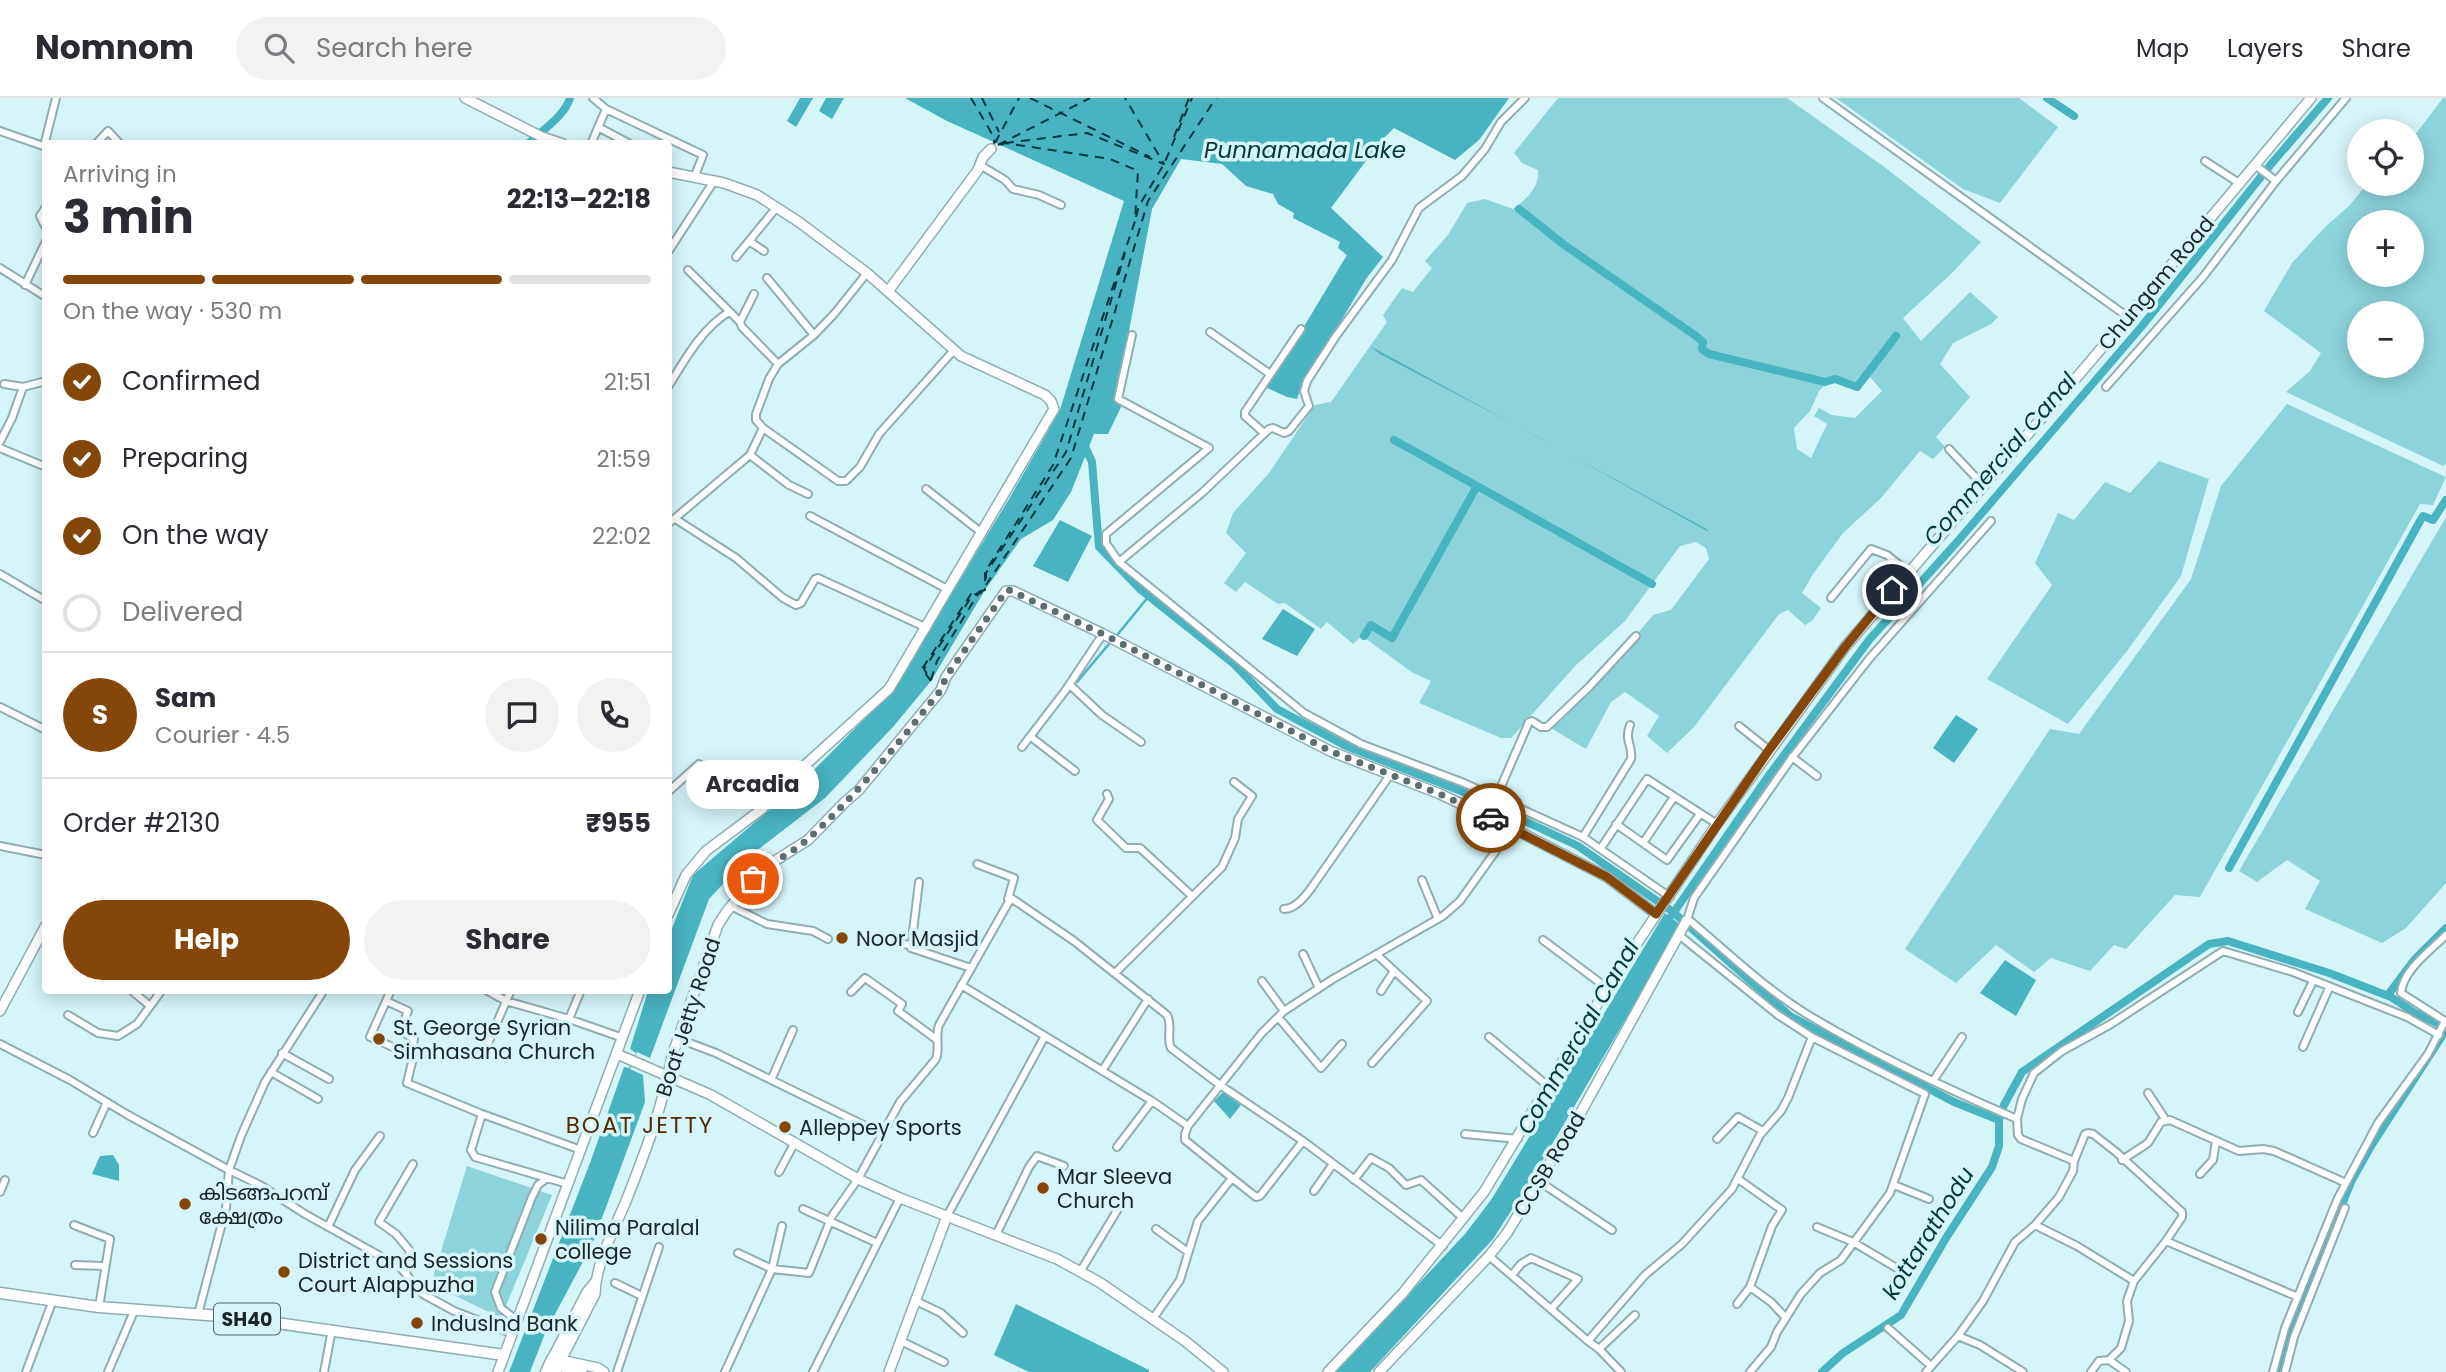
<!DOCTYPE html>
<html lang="en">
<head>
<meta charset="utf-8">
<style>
  :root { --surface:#fff; --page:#f2f2f3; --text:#2b2b33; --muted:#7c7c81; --line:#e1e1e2; --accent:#854709 }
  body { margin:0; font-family:Poppins,"Noto Sans Malayalam",sans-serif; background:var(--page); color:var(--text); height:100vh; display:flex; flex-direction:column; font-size:26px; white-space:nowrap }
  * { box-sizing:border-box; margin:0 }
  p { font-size:23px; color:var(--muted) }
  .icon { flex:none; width:38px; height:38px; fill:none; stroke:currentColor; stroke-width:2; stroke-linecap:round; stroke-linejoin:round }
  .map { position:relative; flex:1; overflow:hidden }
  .details { position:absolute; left:42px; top:42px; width:630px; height:854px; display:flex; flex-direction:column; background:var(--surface); border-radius:7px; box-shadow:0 4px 18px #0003 }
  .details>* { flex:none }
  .fabs { position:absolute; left:2347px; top:21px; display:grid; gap:14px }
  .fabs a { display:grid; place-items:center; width:77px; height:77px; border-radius:50%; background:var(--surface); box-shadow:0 4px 18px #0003; font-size:35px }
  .pin { position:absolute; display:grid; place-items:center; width:60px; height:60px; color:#fff; margin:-30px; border:4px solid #fff; border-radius:50%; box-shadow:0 2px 7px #0007 }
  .courier { position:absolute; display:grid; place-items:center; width:70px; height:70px; margin:-35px; border:5px solid #854709; border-radius:50%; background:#fff; color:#222; box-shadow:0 2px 9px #0007 }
  .bubble { position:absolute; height:49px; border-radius:24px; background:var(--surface); box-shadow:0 4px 18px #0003; font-size:23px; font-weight:700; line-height:49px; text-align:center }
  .headline em { font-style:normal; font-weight:700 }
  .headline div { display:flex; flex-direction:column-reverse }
  .headline { display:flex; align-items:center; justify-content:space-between; height:119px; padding:0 21px }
  h1 { font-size:46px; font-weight:700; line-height:52px }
  .bar { display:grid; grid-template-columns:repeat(4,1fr); gap:10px 7px; align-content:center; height:84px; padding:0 21px }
  .bar i { height:9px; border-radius:5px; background:var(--line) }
  .bar .active { background:var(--accent) }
  .bar p { grid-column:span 4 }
  .line { display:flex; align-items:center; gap:18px; padding:0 21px; border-top:2px solid var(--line) }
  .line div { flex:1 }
  .round { display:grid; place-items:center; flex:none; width:74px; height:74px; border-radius:37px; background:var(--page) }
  ol { padding:0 21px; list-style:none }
  li { display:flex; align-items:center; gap:21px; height:77px }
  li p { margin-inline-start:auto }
  li .icon { padding:7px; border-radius:50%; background:var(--accent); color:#fff; stroke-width:4 }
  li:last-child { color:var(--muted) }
  li i { width:38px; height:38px; border:4px solid var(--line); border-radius:50% }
  .button { display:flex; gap:14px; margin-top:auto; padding:14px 21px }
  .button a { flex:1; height:80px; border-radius:42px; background:var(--accent); color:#fff; font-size:28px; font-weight:700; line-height:80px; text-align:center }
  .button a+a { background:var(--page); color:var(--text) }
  header { display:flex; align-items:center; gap:42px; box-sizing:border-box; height:98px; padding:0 35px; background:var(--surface); border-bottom:2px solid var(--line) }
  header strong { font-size:33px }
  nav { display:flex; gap:38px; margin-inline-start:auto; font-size:24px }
  .search { width:490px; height:63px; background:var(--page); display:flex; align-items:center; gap:18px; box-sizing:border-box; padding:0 24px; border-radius:38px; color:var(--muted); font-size:26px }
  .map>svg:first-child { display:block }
  .green { fill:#8dd3dc; fill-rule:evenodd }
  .water { fill:#48b3c1 }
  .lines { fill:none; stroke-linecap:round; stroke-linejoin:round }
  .stream { stroke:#48b3c1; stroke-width:2.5 }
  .canal { stroke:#48b3c1; stroke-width:8 }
  .ferry { stroke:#02373d; stroke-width:2; stroke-dasharray:9 7; stroke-linecap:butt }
  .street-casing { stroke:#90aeb2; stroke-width:10 }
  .secondary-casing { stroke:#90aeb2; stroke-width:12 }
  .primary-casing { stroke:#90aeb2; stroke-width:13 }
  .street { stroke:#fff; stroke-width:6 }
  .secondary { stroke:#fff; stroke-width:9 }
  .primary { stroke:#fff; stroke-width:10 }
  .done { stroke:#5b6e70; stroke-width:7; stroke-dasharray:0 12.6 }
  .route { stroke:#854709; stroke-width:9 }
  .poi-dot { fill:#854709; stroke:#d5f5f9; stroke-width:2.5 }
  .labels { text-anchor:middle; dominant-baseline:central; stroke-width:7; stroke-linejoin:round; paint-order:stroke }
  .shield { fill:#d5f5f9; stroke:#516366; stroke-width:2 }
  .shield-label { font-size:19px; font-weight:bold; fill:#192527 }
  .street-label { font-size:21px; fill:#192527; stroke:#d5f5f9 }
  .poi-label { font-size:21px; fill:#192527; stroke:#d5f5f9; text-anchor:start }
  .water-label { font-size:23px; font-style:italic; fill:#02373d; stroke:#d5f5f9 }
  .neighbourhood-label { font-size:23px; letter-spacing:2px; fill:#552b02; stroke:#d5f5f9 }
</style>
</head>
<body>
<header>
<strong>Nomnom</strong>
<div class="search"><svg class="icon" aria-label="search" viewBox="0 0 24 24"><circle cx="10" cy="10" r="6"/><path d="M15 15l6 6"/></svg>Search here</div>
<nav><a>Map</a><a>Layers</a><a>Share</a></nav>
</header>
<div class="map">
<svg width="2446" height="1274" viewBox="0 0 2446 1274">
  <rect width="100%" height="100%" fill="#d5f5f9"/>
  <path class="green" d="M1558,0h229l96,68 98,76 -29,31 -49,45 18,23 49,-49 28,25 -7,7 -38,19 -13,21 30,33 -34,40 9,10 -12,12 -13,-8 -39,47 -38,35 -30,41 -11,19 19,15 -9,13 -7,4 -17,-15 -9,4 -85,113 -27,26 -20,-17 12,-20 -34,-24 -14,10 -25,47 -37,-22 64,-64 40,-48 18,-5 38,-51 -3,-11 -10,-6 -16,4 -55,75 -50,45 -64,72h-10l-82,-35 12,-22 -18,-8 -51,-37 -9,8 -26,-22 -6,7 -36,-26 -7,1 -33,-22 -9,10 -12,-9 22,-30 -20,-20 7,-20 36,-40 46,-68 16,-3 56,-80 -4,-7 19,-27 11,4 19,-24 -7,-7 23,-26 19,-32 18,-4 28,10c13,-9 27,-22 25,-39l-16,-7 -8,-10zM1835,277l24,14 11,-12 12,14 -27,27 -23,-3 -13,-7 -5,8 13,8 -16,34 -14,-9 -3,-21 16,-17 9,-20z
    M1836,0h183l39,29 -58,76 -37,-14z
    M2443,0h3v366l-3,2 -157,-74 24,-21 11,-18 -57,-42 28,-48 34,-37 23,-20 18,-22h45v-45zM2359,124h53v53h-53zM2412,215v53h-53v-53z
    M2287,306l159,73 -13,28 -13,-1 -220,393 -25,-2 -49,54 -12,-4 -24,26 -39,-13 -17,14 -38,-27 -40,38 -51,-34 145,-220 29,5 112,-155 30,-93z
    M2159,363l50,18 -28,97 -54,75 -59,73 -81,-45 65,-94 -17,-22 23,-50 16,7 31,-38 25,11z
    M2446,419v366l-40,45 -24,15 -77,-34 15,-28 -33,-21 -30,22 -18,-11z
    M467,1068l85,29 -51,123 -70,-34z"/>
  <path class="water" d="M800,0h13l-17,29 -9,-6z
    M826,0h18l-12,21 -13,-8z
    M905,0h604l-30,42 -24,20 -61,-32 -14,14 -49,66 52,49 -17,22 -66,111 -3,9 -10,-2 -20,-9 80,-133 -9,-7 2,-6 -47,-24 1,-5 -16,-9 -5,-10 -27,-8 -24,-22 -41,-5 -29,50 -33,175 3,21 -14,29h-14l-23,58 -18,28 -32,19 -36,51 -54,91 -38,46 -68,71 -78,60 -38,41 -59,159 -13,-6 -7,17 13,6 2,27 -53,143 -46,86 -16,41h-21l81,-209 34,-96 5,1 7,-15 -6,-4 18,-58 20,-1 1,-54 24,-61 109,-93 91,-92 116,-191 51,-89 64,-209 -177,-80z
    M1370,248l329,179 9,5 -1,1 -171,-95 -156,-82z
    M1060,422l32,16 -24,46 -35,-16z
    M1283,511l32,20 -18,27 -35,-17z
    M1956,617l22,14 -24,34 -21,-15z
    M1665,815l16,12 -150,255 -38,59 -123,133h-34l129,-138 26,-34z
    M2005,862l31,20 -20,36 -36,-23z
    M1223,994l18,13 -11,14 -16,-18z
    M113,1057l6,10v16l-27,-7 8,-18z
    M1016,1206l133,66v2h-120l-35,-17z"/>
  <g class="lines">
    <path class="stream" d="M1118,536l31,-38
      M1077,584l32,-38"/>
    <path class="canal" d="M2047,0l27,18
      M528,46c14,-14 36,-27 42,-46
      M1519,111l44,35 133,92 7,6 -1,7 7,5 116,28 10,-3 22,8 39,-51
      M1083,344l9,20 7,85 41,42 93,74 44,46 69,37 115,45 117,55 95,66 117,104 164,86 45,18 5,-15 18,-33 187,-128 19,-3 101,32 62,24 24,16 31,14
      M1477,388l175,98
      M1364,538l7,-11 21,13 85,-152 -83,-46
      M2229,770l191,-347 3,-5 10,4 13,-20
      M1672,817l95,-137 102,-138 89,-99 184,-215 130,-163 56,-65
      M2388,897l27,-36 31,-31
      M1822,1274l21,-19 58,-38 45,-77 46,-71 7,-21v-26
      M2279,1274l15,-52 58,-140 19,-34 75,-116"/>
    <path class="ferry" d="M971,0l24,41 -2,7
      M982,0l17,34
      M1030,0l120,59
      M1174,39l15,-39
      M995,45l24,-45
      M1005,45l82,-10 77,31 -39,-66
      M998,47l92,-47
      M1136,119l3,-11 25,-42 28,-66
      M986,481v-6l80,-121 59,-199
      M986,487l85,-127 77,-257 68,-103
      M927,576l-3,-5 48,-73 6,-3
      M931,582l6,-19 41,-67 4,-2
      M931,583l-9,-12 49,-75 14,-4v-18l68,-107 82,-244 3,-50 -28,-12 -105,-16 -12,6"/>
    <defs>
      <path id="street" d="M593,0l13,11
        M1823,0l305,219
        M598,29l32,17
        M0,33l46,16
        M96,46l12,-13 12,13
        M591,46l15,-35 97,46 -9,23
        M44,48l12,-48
        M2205,63l34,22
        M980,67l25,15 8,9 26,6 22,10
        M2255,67l21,16
        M46,109l-6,9 6,12
        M749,143l15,10
        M668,154l46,-71
        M736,159l40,-49
        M0,170l46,29
        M688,172l52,52
        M767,180l47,57
        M25,187l21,-44
        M754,196l-14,28 2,5 36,37
        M1210,234l60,42
        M1132,237l-14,64 91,49 -103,86v9l13,19 185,151 57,31 103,39 119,54 87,60
        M23,289l23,-6
        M668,289c16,-26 34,-59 61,-75
        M2106,289l97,-110 73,-96 70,-83
        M763,330l75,53h8l14,-14 19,-33 75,-84
        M1264,335l-19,-17v-4l56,-83
        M0,344l12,-24 11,-31 -19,-3
        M0,350l46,19
        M1949,351l34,36
        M750,357l39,30 19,9
        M926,391l56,44
        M810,418l139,74
        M677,422l59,38 47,40 13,7 5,-2 14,-24 3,-1 109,50
        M668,426l82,-69 13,-27 -7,-8v-6l13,-35 9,-15 36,-29 21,-22 32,-40
        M1119,464l84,-70 66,-63 4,-1 11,5 5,-2 20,-25 -5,-15 3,-10 29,-45 56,-76 27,-52 43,-32 23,-27 16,-27 24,-24
        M0,476l46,27
        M1831,500l40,-49 16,6 20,16
        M1070,587l32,30 39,27
        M0,609l46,23
        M1739,628l30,24
        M1031,639l44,34
        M1022,649l43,-56 38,-57
        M1792,659l25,19
        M668,694l31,-28 12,7 21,20 15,4 15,14
        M1107,696l2,5 -12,21 29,28h14l52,48
        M1496,700l33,-76 3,-1 9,6h6l42,-40 47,-51
        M1616,726l51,36 33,-46
        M1583,739l48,-78c2,-14 -7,-18 -1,-34
        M1643,745l31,-46
        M0,748l46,9
        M1601,750l46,-69 70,45
        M977,766l37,14 -6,21
        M1422,782l16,39
        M919,784l-8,66 60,20
        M731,808l36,18 46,7 15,8
        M1284,811c12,0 22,-14 28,-22l78,-112
        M1688,821c38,32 75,68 117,94 67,41 140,75 212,106
        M1687,822l7,-22 97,-139 78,-100 122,-138
        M1679,837l99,80 34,22
        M1543,842l64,48
        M882,843l28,4
        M1303,856l16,34
        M1115,875l107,-106 13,-29 3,-19 14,-23 -18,-14
        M1262,883l22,30
        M961,887l191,116 36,25
        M131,892l19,16
        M391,892l-21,47 41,18 2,3 -6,25 75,31 99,36
        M486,892l20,11 63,18 54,19
        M1381,893l13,-20
        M851,894l14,-14 37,26 -4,7 38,28
        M386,903l22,10 -7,17v3l13,8 -3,16
        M2298,914l15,-31
        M68,917l30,18 20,3 19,-12 25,-34
        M1278,919l43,51 21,-24
        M569,921l12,-29
        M1489,939l59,49
        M679,941l37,14 166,81
        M0,946l70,36 58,35 101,55 31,15 45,29 95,53 23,27 31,17 57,22
        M2303,949l26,-59
        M486,950l25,-58
        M282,955l47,26
        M1372,965l55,-62 -50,-46
        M1102,973l46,-72
        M271,974l47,27
        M771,982l22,-50
        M1933,983l29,-44
        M2148,995l17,26
        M482,1016l-11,36 4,7 93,27
        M93,1035l14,-31
        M1465,1036l53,5
        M1717,1041l21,-22 25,14
        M1117,1049l35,-46
        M2122,1062l26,-17 13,-21 9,-2 69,31 24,-2 11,2 72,32
        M2074,1063l11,-27 3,-1 5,1 23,18 66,60v5l-16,24
        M779,1074l16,-30
        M2200,1076l13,-14 3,-19
        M1232,1080l24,19 4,-1 43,-55
        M1738,1081l44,31 -10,16 -22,61 21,15 15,16
        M1354,1082l17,-22 18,10 17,17 15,-5 43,39
        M1540,1084l72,48
        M1894,1087l35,14
        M1314,1093l19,-27
        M0,1094l5,-12
        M803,1111l74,34
        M947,1118l98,-180
        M74,1127l36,14 -11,68
        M2035,1127l42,21 57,35 -7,20 2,20 -8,27 -12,12 -10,1 -8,11
        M328,1129l27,-57 25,-34
        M1817,1129l36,15 52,31
        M1156,1131l32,23
        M996,1137l33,-68 8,-11 27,10
        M738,1155l34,16 37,4 23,-57 26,-37 42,-77 36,-43c4,-10 -1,-23 3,-34l72,-127 63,43 93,74c6,11 -1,23 4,33l49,37 83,56 140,105
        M1489,1158l99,85
        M75,1167l29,1
        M1080,1174l38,-63
        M406,1176l4,-23 -14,-17 -17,-12 34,-58
        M1512,1177l9,-11 10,-6 47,21 -27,30
        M2134,1183l32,-40 132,56
        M615,1185l27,13
        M916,1203l25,12 22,20
        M1737,1206l13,-17
        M198,1216l28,-106 3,-38 12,-34 24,-54 59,-92
        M516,1222l-15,-12 -6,-16 37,-95 6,-12 9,-7
        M1152,1222l28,-40 18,-59 34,-43 -47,-38v-6l3,-8 73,-92 23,-23 49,-32 110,-63 17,-15 52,-73
        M1888,1230l43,38
        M1958,1238l22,9 43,27
        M901,1243l43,21
        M1599,1251l36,-34
        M2109,1262l17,12
        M26,1274l27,-72
        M108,1274l27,-63
        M324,1274l8,-43
        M617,1274l42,-125
        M725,1274l47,-103 10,-43
        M813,1274l87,-174
        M1621,1274l-22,-23 -11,-8 57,-66 37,-31 50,-55 28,-54 21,-24 7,-13 24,-61 113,57 -35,99 -49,67 -21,13 -19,21 -24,38 -6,15 -21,25
        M1926,1274l32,-36 25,-35 32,-59 20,-17 24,-28 14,-26 1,-10 -53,-22 -3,-4 -1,-16 5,-20 12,-26 28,-22 49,-27 112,-73 70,21 114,45 32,18
        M2273,1274l12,-44 53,-130 40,-75 50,-69 17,-33 -44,-28c2,-23 29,-42 45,-58
        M2285,1274l9,-35 51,-129"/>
      <path id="secondary" d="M465,0l77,39 21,7
        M668,74l56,11 33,12 42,27 68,51 94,83 84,39 6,6 3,8 -165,280 -97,88 -30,32 -56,42 -20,24 -18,40
        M889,192l89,-120 5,-13 8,-8
        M0,913l46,-86
        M617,956l94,41 147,84 42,19 157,61 42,23 86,59 38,31
        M552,1261l35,-67 8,-10
        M558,1268l24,6
        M498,1274l142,-382
        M604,1274l-6,-4 -37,-8 34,-66c1,-32 19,-64 31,-93 19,-48 37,-95 46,-145l46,-131 9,-14 35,-42 46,-29 36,-37 15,-13 82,-100 5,-13 60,-86h7l90,43 227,117 110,43 72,34 95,49 49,37
        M889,1274l58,-156
        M1328,1274l75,-79 81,-101 123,-204 110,-164 128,-177 244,-284 222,-265
        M1379,1274l110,-116 18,-23 73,-119 107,-194"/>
      <path id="primary" d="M0,1195l99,14 135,10 270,38
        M546,1274l6,-13 9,1 -6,12"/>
    </defs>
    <use href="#street" class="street-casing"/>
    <use href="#secondary" class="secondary-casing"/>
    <use href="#primary" class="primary-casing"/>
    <use href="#street" class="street"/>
    <use href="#secondary" class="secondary"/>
    <use href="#primary" class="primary"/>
  </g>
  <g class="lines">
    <path class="done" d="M753,781c16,-17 39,-25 56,-41 50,-45 90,-96 132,-148l5,-13 60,-86 3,-1 94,44 227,117 110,43 51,24"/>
    <path class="route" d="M1491,720l116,59 49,37 113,-164 76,-103 47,-57"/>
  </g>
  <g class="poi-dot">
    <circle cx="842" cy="840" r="7"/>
    <circle cx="379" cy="941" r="7"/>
    <circle cx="785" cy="1029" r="7"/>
    <circle cx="1043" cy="1090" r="7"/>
    <circle cx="185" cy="1106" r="7"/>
    <circle cx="541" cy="1141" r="7"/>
    <circle cx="284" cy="1174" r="7"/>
    <circle cx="417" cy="1225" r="7"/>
  </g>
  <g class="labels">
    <rect class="shield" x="214" y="1205.5" width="66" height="31" rx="5"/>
    <g class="shield-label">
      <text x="247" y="1221">SH40</text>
    </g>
    <g class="street-label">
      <text transform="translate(2156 185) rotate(-50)">Chungam Road</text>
      <text transform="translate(688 919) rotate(-72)">Boat Jetty Road</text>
      <text transform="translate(1549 1066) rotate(-59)">CCSB Road</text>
    </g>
    <g class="poi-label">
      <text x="856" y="840">Noor Masjid</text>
      <text x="393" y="929">St. George Syrian<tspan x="393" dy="24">Simhasana Church</tspan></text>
      <text x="799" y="1029">Alleppey Sports</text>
      <text x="1057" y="1078">Mar Sleeva<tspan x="1057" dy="24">Church</tspan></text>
      <text x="199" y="1094">കിടങ്ങപറമ്പ്<tspan x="199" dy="24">ക്ഷേത്രം</tspan></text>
      <text x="555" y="1129">Nilima Paralal<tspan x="555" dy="24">college</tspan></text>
      <text x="298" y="1162">District and Sessions<tspan x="298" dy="24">Court Alappuzha</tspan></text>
      <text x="431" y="1225">Induslnd Bank</text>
    </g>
    <g class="water-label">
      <text x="1305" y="52">Punnamada Lake</text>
      <text transform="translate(2000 361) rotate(-49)">Commercial Canal</text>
      <text transform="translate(1578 939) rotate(-60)">Commercial Canal</text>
      <text transform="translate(1928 1135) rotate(-58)">kottarathodu</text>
    </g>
    <g class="neighbourhood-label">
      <text x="640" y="1027">BOAT JETTY</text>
    </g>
  </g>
</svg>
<div class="fabs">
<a><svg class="icon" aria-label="locate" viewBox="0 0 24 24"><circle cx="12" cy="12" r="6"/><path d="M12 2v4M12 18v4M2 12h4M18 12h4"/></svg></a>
<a>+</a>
<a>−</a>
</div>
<div class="pin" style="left:753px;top:781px;background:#ea580c"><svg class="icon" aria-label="bag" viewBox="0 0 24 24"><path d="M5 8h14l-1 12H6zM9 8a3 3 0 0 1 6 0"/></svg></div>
<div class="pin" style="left:1892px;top:492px;background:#1f2937"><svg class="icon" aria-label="home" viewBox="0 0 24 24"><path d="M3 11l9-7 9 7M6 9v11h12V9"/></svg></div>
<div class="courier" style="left:1491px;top:720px"><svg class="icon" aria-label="car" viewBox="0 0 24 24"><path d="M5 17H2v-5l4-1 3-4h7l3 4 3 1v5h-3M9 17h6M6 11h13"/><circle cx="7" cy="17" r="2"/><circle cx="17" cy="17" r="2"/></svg></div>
<div class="bubble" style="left:686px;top:662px;width:133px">Arcadia</div>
<section class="details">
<div class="headline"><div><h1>3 min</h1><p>Arriving in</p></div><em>22:13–22:18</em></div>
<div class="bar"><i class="active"></i><i class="active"></i><i class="active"></i><i></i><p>On the way · 530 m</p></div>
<ol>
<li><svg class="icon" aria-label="check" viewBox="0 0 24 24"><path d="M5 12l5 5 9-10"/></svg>Confirmed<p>21:51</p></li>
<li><svg class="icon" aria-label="check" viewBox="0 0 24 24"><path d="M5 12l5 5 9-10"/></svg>Preparing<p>21:59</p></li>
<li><svg class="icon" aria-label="check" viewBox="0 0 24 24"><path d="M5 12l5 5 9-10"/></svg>On the way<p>22:02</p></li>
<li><i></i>Delivered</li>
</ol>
<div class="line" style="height:126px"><b class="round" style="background:var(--accent);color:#fff">S</b><div><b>Sam</b><p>Courier · 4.5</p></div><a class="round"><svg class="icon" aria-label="chat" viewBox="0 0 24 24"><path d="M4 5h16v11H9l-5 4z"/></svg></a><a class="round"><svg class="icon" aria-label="phone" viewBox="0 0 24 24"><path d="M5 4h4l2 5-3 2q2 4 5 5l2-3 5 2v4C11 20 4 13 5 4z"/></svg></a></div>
<div class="line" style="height:91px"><div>Order #2130</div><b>₹955</b></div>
<div class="button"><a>Help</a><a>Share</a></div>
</section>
</div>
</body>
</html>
